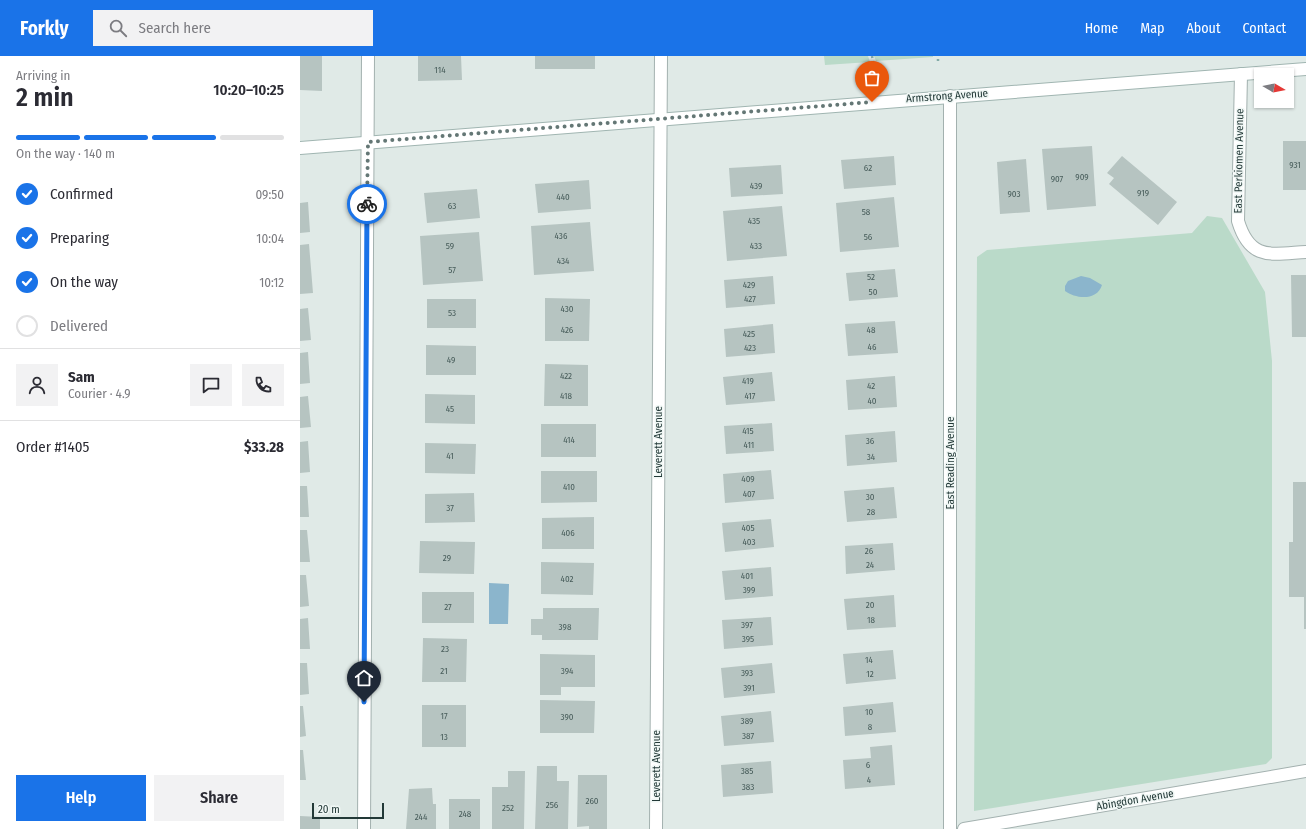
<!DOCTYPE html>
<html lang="en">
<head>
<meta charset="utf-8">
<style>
  :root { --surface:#fff; --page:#f2f2f3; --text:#2b2b33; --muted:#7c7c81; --line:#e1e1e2; --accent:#1a73e8 }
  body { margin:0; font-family:"Fira Sans Condensed",sans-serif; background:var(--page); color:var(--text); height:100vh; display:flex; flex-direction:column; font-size:15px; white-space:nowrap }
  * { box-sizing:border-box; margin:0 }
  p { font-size:13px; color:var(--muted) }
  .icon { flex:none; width:22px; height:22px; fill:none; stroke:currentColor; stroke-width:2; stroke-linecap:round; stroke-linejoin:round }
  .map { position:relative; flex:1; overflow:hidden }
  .panel { display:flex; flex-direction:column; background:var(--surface); width:300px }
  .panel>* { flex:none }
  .needle { width:26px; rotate:100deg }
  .controls { position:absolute; left:954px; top:12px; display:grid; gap:8px }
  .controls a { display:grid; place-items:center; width:40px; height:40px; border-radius:0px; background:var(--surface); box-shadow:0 1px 3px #0004; font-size:20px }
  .scale { position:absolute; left:12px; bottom:10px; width:72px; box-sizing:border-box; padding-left:4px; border:2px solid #223937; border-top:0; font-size:11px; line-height:14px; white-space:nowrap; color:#223937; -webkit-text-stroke:3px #f0f7f5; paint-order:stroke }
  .pin { position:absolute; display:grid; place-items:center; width:34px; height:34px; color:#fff; margin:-41px -17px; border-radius:50% 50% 50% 0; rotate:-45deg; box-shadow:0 0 4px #0007 }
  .pin .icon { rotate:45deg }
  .courier { position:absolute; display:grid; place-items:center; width:40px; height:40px; margin:-20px; border:3px solid #1a73e8; border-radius:50%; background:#fff; color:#222; box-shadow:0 1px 5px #0007 }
  .head em { font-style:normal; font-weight:600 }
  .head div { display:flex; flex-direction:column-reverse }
  .head { display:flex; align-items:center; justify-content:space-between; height:68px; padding:0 16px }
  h1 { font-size:26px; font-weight:600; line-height:30px }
  .bar { display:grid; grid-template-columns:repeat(4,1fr); gap:6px 4px; align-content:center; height:48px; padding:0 16px }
  .bar i { height:5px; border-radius:3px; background:var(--line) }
  .bar .active { background:var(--accent) }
  .bar p { grid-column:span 4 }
  .line { display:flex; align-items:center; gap:10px; padding:0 16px; border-top:1px solid var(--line) }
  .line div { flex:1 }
  .round { display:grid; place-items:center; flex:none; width:42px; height:42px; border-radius:0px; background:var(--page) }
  ol { padding:0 16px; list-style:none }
  li { display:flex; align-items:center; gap:12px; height:44px }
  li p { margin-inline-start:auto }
  li .icon { padding:4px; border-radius:50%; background:var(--accent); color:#fff; stroke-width:4 }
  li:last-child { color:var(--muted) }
  li i { width:22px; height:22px; border:2px solid var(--line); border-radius:50% }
  .cta { display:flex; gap:8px; margin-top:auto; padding:8px 16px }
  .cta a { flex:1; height:46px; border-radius:0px; background:var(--accent); color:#fff; font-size:16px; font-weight:600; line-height:46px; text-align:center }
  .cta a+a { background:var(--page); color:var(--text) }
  header { display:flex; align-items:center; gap:24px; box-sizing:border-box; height:56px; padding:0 20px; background:var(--accent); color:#fff }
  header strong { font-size:19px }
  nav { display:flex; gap:22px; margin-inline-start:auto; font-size:14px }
  .search { width:280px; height:36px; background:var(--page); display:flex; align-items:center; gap:10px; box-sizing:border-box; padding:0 14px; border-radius:0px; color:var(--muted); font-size:15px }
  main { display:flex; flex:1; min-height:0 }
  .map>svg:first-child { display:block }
  .green { fill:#badac9 }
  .water { fill:#8bb5cc }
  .building { fill:#b6c4c1 }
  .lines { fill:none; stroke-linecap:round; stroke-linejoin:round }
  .street-casing { stroke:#a3b1af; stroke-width:14 }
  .secondary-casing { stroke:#a0b5b1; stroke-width:14 }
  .path { stroke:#83aba7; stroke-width:2.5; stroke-dasharray:2 3; stroke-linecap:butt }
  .street { stroke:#fff; stroke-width:12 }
  .secondary { stroke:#fff; stroke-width:12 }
  .done { stroke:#647775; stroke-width:4; stroke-dasharray:0 7.2 }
  .route { stroke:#1a73e8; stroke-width:5 }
  .labels { text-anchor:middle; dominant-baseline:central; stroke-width:3; stroke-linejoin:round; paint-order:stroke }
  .number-label { font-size:9px; fill:#475c5a }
  .street-label { font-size:11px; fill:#223937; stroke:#f0f7f5 }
</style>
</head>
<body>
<header>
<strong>Forkly</strong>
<div class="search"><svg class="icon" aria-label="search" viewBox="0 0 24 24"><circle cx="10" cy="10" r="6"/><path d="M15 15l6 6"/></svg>Search here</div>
<nav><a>Home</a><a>Map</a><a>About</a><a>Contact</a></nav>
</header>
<main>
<section class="panel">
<div class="head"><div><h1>2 min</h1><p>Arriving in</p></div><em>10:20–10:25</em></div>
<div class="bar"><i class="active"></i><i class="active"></i><i class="active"></i><i></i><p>On the way · 140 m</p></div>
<ol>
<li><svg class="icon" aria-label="check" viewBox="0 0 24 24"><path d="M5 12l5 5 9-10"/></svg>Confirmed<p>09:50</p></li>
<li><svg class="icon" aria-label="check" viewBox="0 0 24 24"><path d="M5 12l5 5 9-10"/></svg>Preparing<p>10:04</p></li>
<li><svg class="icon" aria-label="check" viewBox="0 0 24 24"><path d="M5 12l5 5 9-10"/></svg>On the way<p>10:12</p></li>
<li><i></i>Delivered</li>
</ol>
<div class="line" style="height:72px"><a class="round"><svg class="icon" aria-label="person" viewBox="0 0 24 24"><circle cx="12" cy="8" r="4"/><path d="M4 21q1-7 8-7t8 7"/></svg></a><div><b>Sam</b><p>Courier · 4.9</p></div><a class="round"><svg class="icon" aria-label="chat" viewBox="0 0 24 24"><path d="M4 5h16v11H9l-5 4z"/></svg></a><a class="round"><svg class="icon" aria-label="phone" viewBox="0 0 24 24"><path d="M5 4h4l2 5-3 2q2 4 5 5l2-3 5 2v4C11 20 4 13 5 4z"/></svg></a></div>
<div class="line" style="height:52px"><div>Order #1405</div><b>$33.28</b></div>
<div class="cta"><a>Help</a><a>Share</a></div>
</section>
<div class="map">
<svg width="1006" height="773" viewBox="0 0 1006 773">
  <rect width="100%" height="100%" fill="#e0eae7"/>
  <path class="green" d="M524,0h44l2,6 -45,3z
    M574,0h59v1l-57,4z
    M907,160l15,2 43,74 7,69v397l-6,6 -292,47 3,-554 10,-7 205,-17z"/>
  <path class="water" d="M781,220l9,2 12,7c-5,16 -26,14 -37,6v-5l3,-5z
    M189,527l20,1 -1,40h-19z"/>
  <path class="building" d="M0,0h22v35l-22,-1z
    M118,0h43l1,24 -44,1z
    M235,0h60v13h-60z
    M983,85h23v49h-23z
    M792,90l4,60 -49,4 -5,-61z
    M594,100l2,29 -52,4 -3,-29z
    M822,100l55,46 -19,23 -49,-41 5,-6 -7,-5z
    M726,103l4,53 -30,2 -3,-52z
    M481,109l2,29 -52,3 -2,-29z
    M289,124l2,29 -53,4 -3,-29z
    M177,133l3,29 -53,5 -3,-30z
    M594,141l5,50 -59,5 -4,-49z
    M8,146l2,30 -10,1v-30z
    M482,150l5,50 -60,5 -4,-50z
    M290,166l4,49 -60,4 -3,-49z
    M179,176l4,49 -60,4 -3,-49z
    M9,188l4,49 -13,1v-49z
    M595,213l3,28 -49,4 -3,-28z
    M991,219h15v62h-14z
    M473,220l2,28 -49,4 -2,-28z
    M245,242l45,1 -1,42h-44z
    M127,243h49v29h-49z
    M8,252l3,32 -11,1v-32z
    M595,265l3,32 -50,3 -3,-32z
    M473,268l2,29 -49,4 -2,-28z
    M126,289l50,1v29h-50z
    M8,296l2,31 -10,1v-31z
    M245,308l43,1v41h-44z
    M472,316l3,29 -49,4 -3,-28z
    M595,320l2,31 -49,3 -2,-30z
    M125,338l50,1v29l-50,-1z
    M8,340l3,31 -11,1v-31z
    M472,367l2,28 -48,3 -2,-28z
    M241,368h55v33h-55z
    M595,375l2,31 -50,4 -2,-31z
    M8,385l2,31 -10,1v-31z
    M125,387l51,1 -1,30 -50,-1z
    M471,414l3,29 -49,4 -2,-29z
    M241,415h56v31l-56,1z
    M993,426h13v147h-2v-32h-15v-55h4z
    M0,430h7l2,31h-9z
    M594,431l3,31 -50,4 -3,-31z
    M174,437l1,29 -50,1v-29z
    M294,461v32h-52v-31z
    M471,463l3,28 -49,5 -3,-29z
    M0,474h7l3,32h-10z
    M120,485l55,1 -1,32 -55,-1z
    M593,487l2,27 -49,4 -1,-28z
    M241,506l53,1 -1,32 -52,-1z
    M471,511l2,29 -48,4 -3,-29z
    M0,519h6l3,31 -9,1z
    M122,536h52v31h-52z
    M594,539l2,32 -49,3 -3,-31z
    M243,552h56l-1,32h-56v-5h-11v-16h12z
    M471,561l2,28 -49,4 -2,-29z
    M8,562l2,31h-10v-30z
    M123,582l44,1 -1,43h-44z
    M593,594l3,29 -50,5 -3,-30z
    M240,598l55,1v32h-34v8h-21z
    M0,607h7l2,31 -9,1z
    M472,607l3,30 -51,5 -3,-30z
    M240,644l55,1 -1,32h-54z
    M593,646l3,30 -51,4 -2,-29z
    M122,649h44v42h-44z
    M0,650h3l3,30 -6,1z
    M471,655l3,31 -50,4 -3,-30z
    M592,689l3,40 -50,4 -2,-29 28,-2 -1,-11z
    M0,694h3l3,30h-6z
    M471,705l2,32 -50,4 -2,-32z
    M237,710h20v15h12l-1,48h-33z
    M208,715h17l-1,58h-32v-42h16z
    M278,719h29v54h-18v-3l-12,1z
    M132,732l1,16h3v25h-30l3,-40z
    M149,743h31v30h-31z
    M0,760l20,1v12h-20z"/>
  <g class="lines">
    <defs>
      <path id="street" d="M941,18l-3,147c12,40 33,33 68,31
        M64,773l4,-773
        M356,773l5,-773
        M650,773v-733
        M664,773l342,-58"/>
      <path id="secondary" d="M0,92l1006,-79"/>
    </defs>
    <use href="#street" class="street-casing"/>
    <use href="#secondary" class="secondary-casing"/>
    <path class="path" d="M572,0l2,10
      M638,5v-5"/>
    <use href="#street" class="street"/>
    <use href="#secondary" class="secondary"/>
  </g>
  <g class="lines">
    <path class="done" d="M67,148l1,-62 504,-40"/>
    <path class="route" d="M64,646l3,-498"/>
  </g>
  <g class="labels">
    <g class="number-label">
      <text x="140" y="14">114</text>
      <text x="995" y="109">931</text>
      <text x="568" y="112">62</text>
      <text x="782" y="121">909</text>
      <text x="757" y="123">907</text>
      <text x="456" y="130">439</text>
      <text x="843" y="137">919</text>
      <text x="714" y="138">903</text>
      <text x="263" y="141">440</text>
      <text x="152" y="150">63</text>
      <text x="566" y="156">58</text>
      <text x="454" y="165">435</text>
      <text x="261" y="180">436</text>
      <text x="568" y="181">56</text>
      <text x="150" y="190">59</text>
      <text x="456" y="190">433</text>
      <text x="263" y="205">434</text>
      <text x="152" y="214">57</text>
      <text x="571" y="221">52</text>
      <text x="449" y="229">429</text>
      <text x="573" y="236">50</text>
      <text x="450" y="243">427</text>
      <text x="267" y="253">430</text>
      <text x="152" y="257">53</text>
      <text x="267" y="274">426</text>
      <text x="571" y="274">48</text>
      <text x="449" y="278">425</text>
      <text x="572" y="291">46</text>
      <text x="450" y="292">423</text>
      <text x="151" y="304">49</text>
      <text x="266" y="320">422</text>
      <text x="448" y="325">419</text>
      <text x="571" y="330">42</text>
      <text x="266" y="340">418</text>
      <text x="450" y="340">417</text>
      <text x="572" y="345">40</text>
      <text x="150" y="353">45</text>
      <text x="448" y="375">415</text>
      <text x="269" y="384">414</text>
      <text x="570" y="385">36</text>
      <text x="449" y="389">411</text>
      <text x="150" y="400">41</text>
      <text x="571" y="401">34</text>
      <text x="448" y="423">409</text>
      <text x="269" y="431">410</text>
      <text x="449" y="438">407</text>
      <text x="570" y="441">30</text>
      <text x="150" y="452">37</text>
      <text x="571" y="456">28</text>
      <text x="448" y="472">405</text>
      <text x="268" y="477">406</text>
      <text x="449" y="486">403</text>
      <text x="569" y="495">26</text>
      <text x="147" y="502">29</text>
      <text x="570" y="509">24</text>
      <text x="447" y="520">401</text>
      <text x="267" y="523">402</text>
      <text x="449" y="534">399</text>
      <text x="570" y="549">20</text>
      <text x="148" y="551">27</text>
      <text x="571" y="564">18</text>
      <text x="447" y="569">397</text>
      <text x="265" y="571">398</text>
      <text x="448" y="583">395</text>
      <text x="145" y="593">23</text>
      <text x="569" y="604">14</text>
      <text x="144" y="615">21</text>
      <text x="267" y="615">394</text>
      <text x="447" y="617">393</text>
      <text x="570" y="618">12</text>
      <text x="449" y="632">391</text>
      <text x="569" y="656">10</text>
      <text x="144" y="660">17</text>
      <text x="267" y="661">390</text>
      <text x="447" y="665">389</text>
      <text x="570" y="671">8</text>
      <text x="448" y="680">387</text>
      <text x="144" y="681">13</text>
      <text x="568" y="709">6</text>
      <text x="447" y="715">385</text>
      <text x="569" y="724">4</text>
      <text x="448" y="731">383</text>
      <text x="292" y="745">260</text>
      <text x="252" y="749">256</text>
      <text x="208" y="752">252</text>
      <text x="165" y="758">248</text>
      <text x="121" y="761">244</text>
    </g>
    <g class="street-label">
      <text transform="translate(647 40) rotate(-4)">Armstrong Avenue</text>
      <text transform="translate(939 105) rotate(-89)">East Perkiomen Avenue</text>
      <text transform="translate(358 386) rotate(-90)">Leverett Avenue</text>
      <text transform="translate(650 407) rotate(-90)">East Reading Avenue</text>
      <text transform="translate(356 710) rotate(-90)">Leverett Avenue</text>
      <text transform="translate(835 744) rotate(-10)">Abingdon Avenue</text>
    </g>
  </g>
</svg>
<div class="controls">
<a><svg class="needle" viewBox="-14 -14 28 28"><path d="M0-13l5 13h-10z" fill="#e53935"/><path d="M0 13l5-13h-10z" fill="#7c7c81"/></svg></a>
</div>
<div class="scale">20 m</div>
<div class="pin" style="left:572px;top:46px;background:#ea580c"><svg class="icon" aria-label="bag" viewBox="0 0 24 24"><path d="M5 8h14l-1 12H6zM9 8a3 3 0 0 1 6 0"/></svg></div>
<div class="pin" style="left:64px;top:646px;background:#1f2937"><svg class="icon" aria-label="home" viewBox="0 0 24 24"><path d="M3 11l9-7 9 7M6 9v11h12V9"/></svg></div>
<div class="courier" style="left:67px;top:148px"><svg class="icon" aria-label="bike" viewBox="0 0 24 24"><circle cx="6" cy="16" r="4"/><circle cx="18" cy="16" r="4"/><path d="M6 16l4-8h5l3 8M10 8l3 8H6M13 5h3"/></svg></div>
</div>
</main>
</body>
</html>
